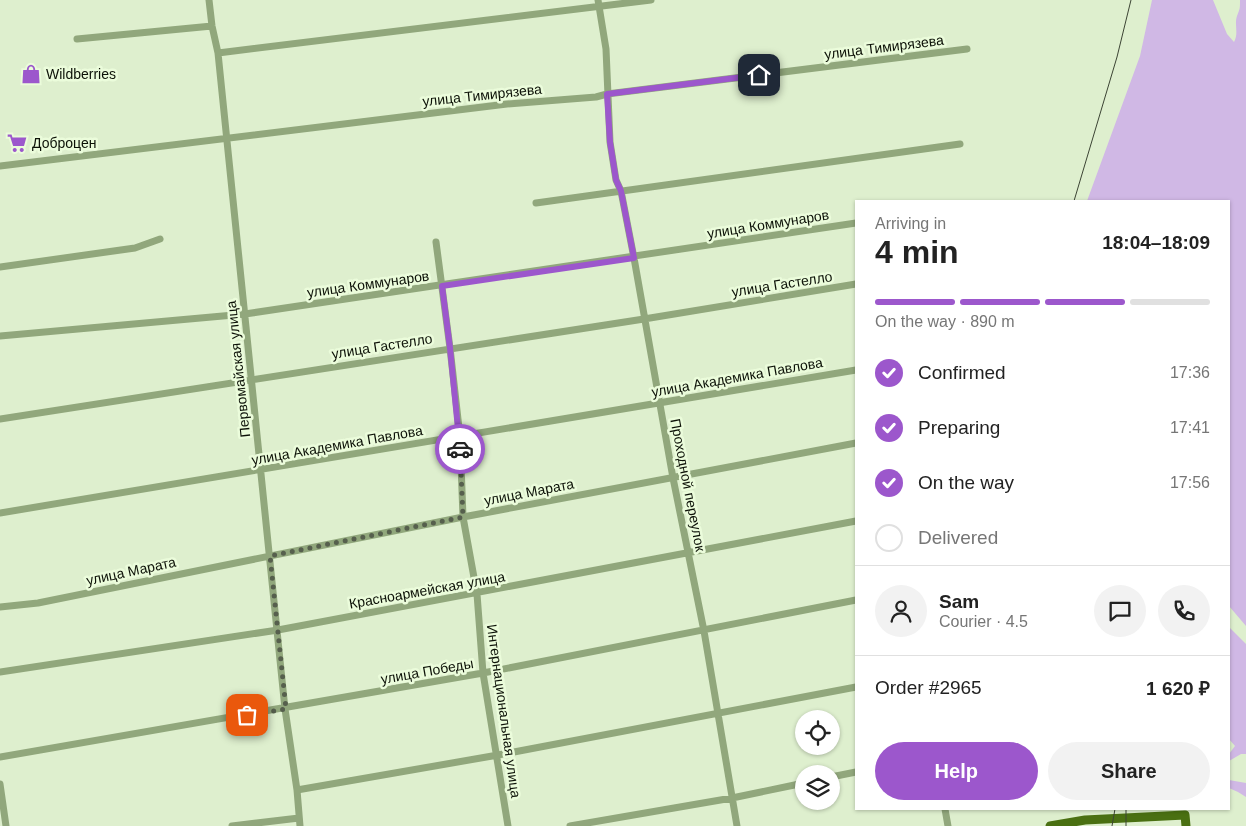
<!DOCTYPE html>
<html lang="en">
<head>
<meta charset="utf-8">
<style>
  :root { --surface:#fff; --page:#f2f2f2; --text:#222; --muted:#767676; --line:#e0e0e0; --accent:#9c57cc }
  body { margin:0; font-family:Arial,sans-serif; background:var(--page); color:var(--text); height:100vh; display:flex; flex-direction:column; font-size:19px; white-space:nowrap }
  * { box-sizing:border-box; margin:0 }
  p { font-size:16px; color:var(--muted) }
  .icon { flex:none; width:28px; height:28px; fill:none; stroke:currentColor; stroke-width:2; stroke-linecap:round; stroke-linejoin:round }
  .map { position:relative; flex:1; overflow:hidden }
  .sheet { position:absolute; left:855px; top:200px; width:375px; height:610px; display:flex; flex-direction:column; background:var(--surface); border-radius:0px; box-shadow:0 1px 4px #0004 }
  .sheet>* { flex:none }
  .controls { position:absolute; left:795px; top:710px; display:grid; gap:10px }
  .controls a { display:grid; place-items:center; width:45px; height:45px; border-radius:50%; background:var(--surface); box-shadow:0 1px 4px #0004; font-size:25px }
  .pin { position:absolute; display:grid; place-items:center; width:42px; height:42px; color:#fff; margin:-21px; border-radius:10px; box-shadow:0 2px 8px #0006 }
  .courier { position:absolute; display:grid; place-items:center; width:50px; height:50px; margin:-25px; border:4px solid #9c57cc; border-radius:50%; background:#fff; color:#222; box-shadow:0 1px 6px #0007 }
  .overview em { font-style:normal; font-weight:700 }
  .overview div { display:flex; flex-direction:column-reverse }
  .overview { display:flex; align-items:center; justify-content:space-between; height:85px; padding:0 20px }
  h1 { font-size:32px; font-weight:700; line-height:38px }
  .bar { display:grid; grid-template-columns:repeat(4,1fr); gap:8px 5px; align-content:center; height:60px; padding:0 20px }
  .bar i { height:6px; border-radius:4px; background:var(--line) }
  .bar .on { background:var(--accent) }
  .bar p { grid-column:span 4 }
  .line { display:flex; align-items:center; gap:12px; padding:0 20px; border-top:1px solid var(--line) }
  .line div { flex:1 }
  .round { display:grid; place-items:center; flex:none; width:52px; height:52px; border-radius:26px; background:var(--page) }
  ol { padding:0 20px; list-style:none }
  li { display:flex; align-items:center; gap:15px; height:55px }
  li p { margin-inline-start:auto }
  li .icon { padding:5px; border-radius:50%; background:var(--accent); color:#fff; stroke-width:4 }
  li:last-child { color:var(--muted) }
  li i { width:28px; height:28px; border:2px solid var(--line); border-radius:50% }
  .button { display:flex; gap:10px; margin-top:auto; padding:10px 20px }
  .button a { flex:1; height:58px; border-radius:30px; background:var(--accent); color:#fff; font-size:20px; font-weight:700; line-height:58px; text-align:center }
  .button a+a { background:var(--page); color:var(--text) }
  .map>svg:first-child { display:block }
  .green { fill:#d0b8e5 }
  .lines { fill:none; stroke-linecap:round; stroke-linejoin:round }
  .minor { stroke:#91a77c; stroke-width:7 }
  .major { stroke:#4a7012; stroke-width:9 }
  .rail { stroke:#3c4434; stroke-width:1 }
  .done { stroke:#565f4d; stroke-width:5; stroke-dasharray:0 9 }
  .route { stroke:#9c57cc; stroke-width:6 }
  .labels { text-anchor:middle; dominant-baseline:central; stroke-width:5; stroke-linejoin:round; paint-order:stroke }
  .street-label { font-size:14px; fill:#0c1107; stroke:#ebfcdb }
  .poi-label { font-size:14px; fill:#0c1107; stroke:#ebfcdb; text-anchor:start }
</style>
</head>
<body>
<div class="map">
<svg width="1246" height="826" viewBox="0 0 1246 826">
  <rect width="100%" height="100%" fill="#deefce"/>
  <path class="green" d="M1152,0h61l14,34 7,8c5,-9 0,-17 3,-26 3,-8 3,-7 3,-16h6v626l-17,-20v-405h-142l53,-145z
    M1229,627l17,17v110h-5l-12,7v-7l6,-8 -6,-7z
    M1229,780l17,3v14l-8,-5 -9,-4z"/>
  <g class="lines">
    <path class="minor" d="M209,0l3,26 6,27 67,656 12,81 3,36
      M598,0l8,49 4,93 6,38 5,11 13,67 39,220 31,153 33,195
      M77,39l135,-13
      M218,53l433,-53
      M0,166l507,-62 89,-7 11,-3 360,-45
      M536,203l424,-59
      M436,242l14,106 10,89 3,80 14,77 6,79 25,153
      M0,267l135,-19 25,-9
      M0,336l245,-22 611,-91
      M0,419l644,-100 212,-35
      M0,513l856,-143
      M0,607l38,-4 425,-86 393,-74
      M0,672l278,-42 578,-109
      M0,757l483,-84 373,-73
      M831,777l25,-5
      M0,784l6,42
      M297,790l201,-35 358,-68
      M945,809l3,17
      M232,826l67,-8
      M570,826l162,-28 72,-15"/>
    <path class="major" d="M1050,826l35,-6 100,-5 1,11"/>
    <path class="rail" d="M1074,201l43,-144 14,-57
      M1126,809v17
      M1112,826l3,-17"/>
  </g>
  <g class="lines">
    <path class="done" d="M247,715l39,-6 -16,-153 193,-39 -3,-68"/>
    <path class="route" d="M460,449l-10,-101 -8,-62 192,-28 -13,-67 -5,-11 -6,-38 -3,-48 152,-19"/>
  </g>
  <defs>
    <symbol id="shop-bare" viewBox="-9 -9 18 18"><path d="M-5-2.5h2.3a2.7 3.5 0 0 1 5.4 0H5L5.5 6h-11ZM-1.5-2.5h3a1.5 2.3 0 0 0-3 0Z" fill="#9c57cc" stroke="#ebfcdb" stroke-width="2.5" paint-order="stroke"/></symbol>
    <symbol id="supermarket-bare" viewBox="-9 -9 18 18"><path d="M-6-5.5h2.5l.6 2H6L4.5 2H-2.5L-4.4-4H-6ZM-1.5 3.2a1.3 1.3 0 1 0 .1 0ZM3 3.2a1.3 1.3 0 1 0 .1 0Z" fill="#9c57cc" stroke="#ebfcdb" stroke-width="2.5" paint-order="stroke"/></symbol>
  </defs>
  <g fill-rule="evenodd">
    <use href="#shop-bare" x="17" y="60" width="28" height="28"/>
    <use href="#supermarket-bare" x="3" y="129" width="28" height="28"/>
  </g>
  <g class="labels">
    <g class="street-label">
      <text transform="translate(884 47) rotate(-7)">улица Тимирязева</text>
      <text transform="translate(482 95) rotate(-6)">улица Тимирязева</text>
      <text transform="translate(768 224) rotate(-9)">улица Коммунаров</text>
      <text transform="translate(368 284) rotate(-8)">улица Коммунаров</text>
      <text transform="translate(782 284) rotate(-9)">улица Гастелло</text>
      <text transform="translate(382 346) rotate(-9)">улица Гастелло</text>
      <text transform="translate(238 369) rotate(-96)">Первомайская улица</text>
      <text transform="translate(737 377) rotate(-10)">улица Академика Павлова</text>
      <text transform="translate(337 445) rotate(-10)">улица Академика Павлова</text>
      <text transform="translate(688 485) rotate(79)">Проходной переулок</text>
      <text transform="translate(529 492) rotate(-11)">улица Марата</text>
      <text transform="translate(131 571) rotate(-12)">улица Марата</text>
      <text transform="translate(427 590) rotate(-10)">Красноармейская улица</text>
      <text transform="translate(427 671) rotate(-10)">улица Победы</text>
      <text transform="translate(504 711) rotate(82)">Интернациональная улица</text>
    </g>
    <g class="poi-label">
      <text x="46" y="74">Wildberries</text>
      <text x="32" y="143">Доброцен</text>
    </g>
  </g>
</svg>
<div class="controls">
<a><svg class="icon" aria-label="locate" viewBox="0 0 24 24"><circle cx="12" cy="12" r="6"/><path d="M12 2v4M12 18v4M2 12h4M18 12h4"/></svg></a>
<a><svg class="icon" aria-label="layers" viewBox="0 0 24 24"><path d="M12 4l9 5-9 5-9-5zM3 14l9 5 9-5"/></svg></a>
</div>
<div class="pin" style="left:247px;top:715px;background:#ea580c"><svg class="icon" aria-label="bag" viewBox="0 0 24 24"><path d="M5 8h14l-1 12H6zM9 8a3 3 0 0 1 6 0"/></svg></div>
<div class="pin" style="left:759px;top:75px;background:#1f2937"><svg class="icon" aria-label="home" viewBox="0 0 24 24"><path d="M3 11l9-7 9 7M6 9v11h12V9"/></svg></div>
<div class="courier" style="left:460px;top:449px"><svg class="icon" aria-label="car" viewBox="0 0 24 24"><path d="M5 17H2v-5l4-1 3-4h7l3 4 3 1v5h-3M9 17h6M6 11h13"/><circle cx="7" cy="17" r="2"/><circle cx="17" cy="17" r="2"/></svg></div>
<section class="sheet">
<div class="overview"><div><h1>4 min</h1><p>Arriving in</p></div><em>18:04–18:09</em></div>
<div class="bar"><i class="on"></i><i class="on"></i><i class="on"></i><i></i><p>On the way · 890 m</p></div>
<ol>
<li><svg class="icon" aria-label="check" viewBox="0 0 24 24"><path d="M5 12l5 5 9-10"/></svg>Confirmed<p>17:36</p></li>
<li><svg class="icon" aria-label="check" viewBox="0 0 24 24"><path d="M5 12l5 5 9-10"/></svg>Preparing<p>17:41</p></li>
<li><svg class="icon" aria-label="check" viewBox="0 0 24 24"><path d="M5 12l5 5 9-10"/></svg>On the way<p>17:56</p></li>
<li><i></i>Delivered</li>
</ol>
<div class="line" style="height:90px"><a class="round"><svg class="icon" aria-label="person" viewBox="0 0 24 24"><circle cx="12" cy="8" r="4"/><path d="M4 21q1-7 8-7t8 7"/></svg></a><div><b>Sam</b><p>Courier · 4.5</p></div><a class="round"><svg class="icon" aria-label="chat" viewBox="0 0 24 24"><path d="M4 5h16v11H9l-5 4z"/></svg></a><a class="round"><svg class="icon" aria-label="phone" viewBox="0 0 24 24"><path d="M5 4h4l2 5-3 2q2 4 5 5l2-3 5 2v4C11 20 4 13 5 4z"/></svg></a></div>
<div class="line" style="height:65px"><div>Order #2965</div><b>1 620 ₽</b></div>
<div class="button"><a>Help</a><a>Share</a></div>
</section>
</div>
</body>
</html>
